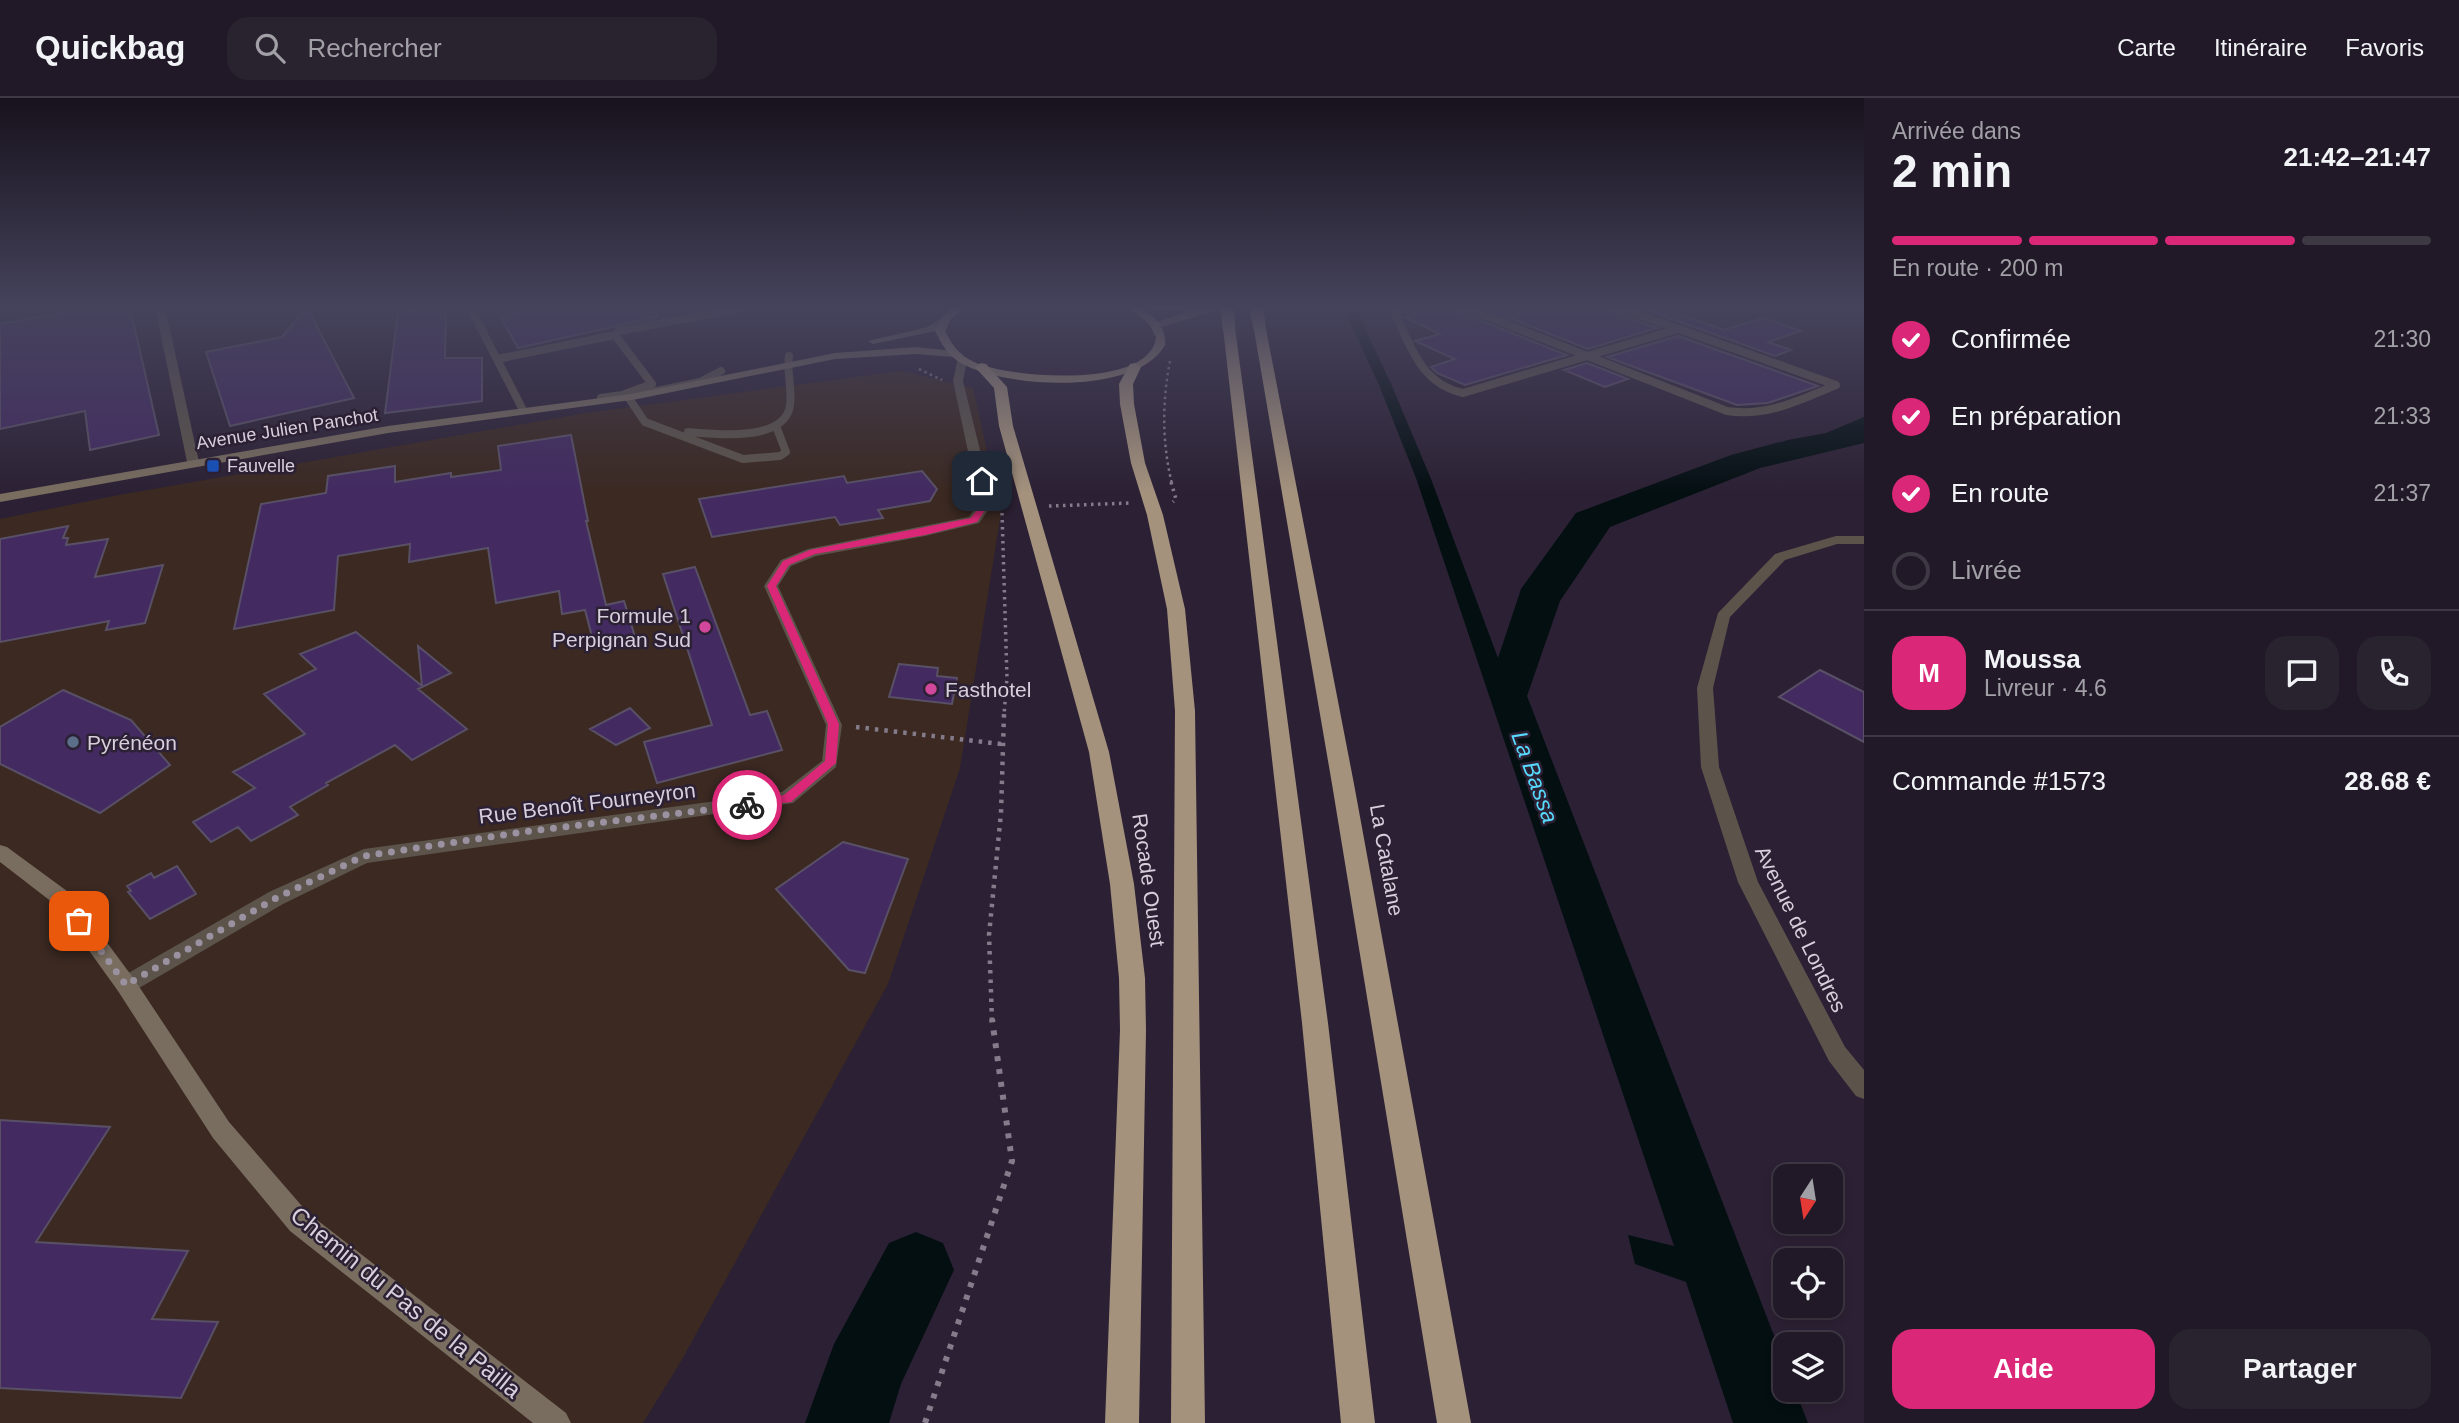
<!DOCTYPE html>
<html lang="fr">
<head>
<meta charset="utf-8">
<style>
  :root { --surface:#211927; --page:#29222f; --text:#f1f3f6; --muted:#a2a0a7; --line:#3e3844; --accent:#db2777 }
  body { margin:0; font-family:Helvetica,sans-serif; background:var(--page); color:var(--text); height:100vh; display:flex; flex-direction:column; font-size:26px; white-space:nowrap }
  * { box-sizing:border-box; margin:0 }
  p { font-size:23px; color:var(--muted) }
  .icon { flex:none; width:38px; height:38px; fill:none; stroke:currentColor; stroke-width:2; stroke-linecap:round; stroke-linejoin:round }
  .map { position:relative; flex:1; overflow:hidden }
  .details { display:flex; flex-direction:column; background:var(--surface); width:595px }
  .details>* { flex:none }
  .needle { width:46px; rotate:192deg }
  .buttons { position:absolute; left:1773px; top:1066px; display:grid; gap:14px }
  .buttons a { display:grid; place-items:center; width:70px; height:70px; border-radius:14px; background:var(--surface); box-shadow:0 4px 10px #0003,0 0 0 2px var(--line); font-size:35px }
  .pin { position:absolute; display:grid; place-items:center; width:60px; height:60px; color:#fff; margin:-30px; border-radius:14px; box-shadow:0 4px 10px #0006 }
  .courier { position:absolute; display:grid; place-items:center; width:70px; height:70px; margin:-35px; border:5px solid #db2777; border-radius:50%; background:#fff; color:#222; box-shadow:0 2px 9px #0007 }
  .headline em { font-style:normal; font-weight:800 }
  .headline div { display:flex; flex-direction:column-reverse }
  .headline { display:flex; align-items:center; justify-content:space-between; height:119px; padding:0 28px }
  h1 { font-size:46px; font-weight:800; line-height:52px }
  .bar { display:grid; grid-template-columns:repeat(4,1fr); gap:10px 7px; align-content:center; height:84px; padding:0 28px }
  .bar i { height:9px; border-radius:5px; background:var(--line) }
  .bar .selected { background:var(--accent) }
  .bar p { grid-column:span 4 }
  .line { display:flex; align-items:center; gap:18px; padding:0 28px; border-top:2px solid var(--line) }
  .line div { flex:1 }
  .round { display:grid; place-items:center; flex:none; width:74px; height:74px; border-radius:21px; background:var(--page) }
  ol { padding:0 28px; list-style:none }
  li { display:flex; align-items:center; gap:21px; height:77px }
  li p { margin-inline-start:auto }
  li .icon { padding:7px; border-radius:50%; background:var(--accent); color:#fff; stroke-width:4 }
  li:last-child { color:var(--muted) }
  li i { width:38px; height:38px; border:4px solid var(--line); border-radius:50% }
  .cta { display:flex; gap:14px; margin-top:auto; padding:14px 28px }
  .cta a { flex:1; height:80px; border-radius:21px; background:var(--accent); color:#fff; font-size:28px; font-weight:800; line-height:80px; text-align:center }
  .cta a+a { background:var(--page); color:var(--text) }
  header { display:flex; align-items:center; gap:42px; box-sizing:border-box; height:98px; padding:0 35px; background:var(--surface); border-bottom:2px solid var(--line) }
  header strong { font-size:33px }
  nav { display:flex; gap:38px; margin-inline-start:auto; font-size:24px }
  .search { width:490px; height:63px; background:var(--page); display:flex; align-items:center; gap:18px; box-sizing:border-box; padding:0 24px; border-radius:21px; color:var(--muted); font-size:26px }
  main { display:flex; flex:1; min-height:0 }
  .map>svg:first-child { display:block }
  .commercial { fill:#3b2922 }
  .water { fill:#040f12 }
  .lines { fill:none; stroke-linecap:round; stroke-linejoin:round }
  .river { fill:#040f12; fill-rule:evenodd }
  .building { fill:#432b61; stroke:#595066; stroke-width:2 }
  .path-far3 { stroke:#847b8b; stroke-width:2.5; stroke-dasharray:2.5 3.5; stroke-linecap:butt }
  .path-far2 { stroke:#847b8b; stroke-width:3.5; stroke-dasharray:2.5 4.5; stroke-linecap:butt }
  .path-far1 { stroke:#847b8b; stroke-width:4.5; stroke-dasharray:3.5 6; stroke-linecap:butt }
  .path { stroke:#847b8b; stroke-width:6; stroke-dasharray:5 8; stroke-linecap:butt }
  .lane { stroke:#5c544b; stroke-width:8 }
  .street { fill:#5c544b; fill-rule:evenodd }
  .secondary { fill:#796d5f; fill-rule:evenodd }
  .primary { fill:#90816f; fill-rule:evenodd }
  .highway { fill:#a4927d; fill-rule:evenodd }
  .highway-bridge { stroke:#a4927d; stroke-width:13 }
  .route { fill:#db2777 }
  .done { stroke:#9b92a1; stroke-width:7; stroke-dasharray:0 12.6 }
  .transit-dot { fill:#1a4fb4; stroke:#2c2134; stroke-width:2.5 }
  .hotel-dot { fill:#d1479c; stroke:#2c2134; stroke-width:2.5 }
  .service-dot { fill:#5c6f8a; stroke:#2c2134; stroke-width:2.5 }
  .labels { text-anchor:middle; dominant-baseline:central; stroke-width:5; stroke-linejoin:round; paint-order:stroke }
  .far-street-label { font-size:18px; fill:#d7cfdc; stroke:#2c2134 }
  .far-poi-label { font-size:18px; fill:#d7cfdc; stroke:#2c2134; text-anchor:start }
  .poi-label { font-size:21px; fill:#d7cfdc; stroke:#2c2134; text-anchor:start }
  .street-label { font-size:21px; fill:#d7cfdc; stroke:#2c2134 }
  .water-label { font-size:23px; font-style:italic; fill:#57dbfe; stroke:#2c2134 }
  .near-street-label { font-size:24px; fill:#d7cfdc; stroke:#2c2134 }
</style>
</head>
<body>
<header>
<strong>Quickbag</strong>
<div class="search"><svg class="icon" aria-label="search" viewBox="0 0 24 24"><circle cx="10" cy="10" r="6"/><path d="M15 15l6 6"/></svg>Rechercher</div>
<nav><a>Carte</a><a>Itinéraire</a><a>Favoris</a></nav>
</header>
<main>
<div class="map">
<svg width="1864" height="1325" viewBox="0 0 1864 1325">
  <rect width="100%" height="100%" fill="#2c2134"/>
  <path class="commercial" d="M901,273l72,17 28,125 -41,255 -72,216 -208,379 -37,60h-643v-904l119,-24 467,-82z"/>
  <path class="water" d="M1343,209h12l37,79 39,93 67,179 23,-69 55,-76 155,-58 57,-15 38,-7 38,-16v26l-104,25 -150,59 -50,74 -33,95 258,668v26h10l13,33h-75l-47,-141 -51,-18 -7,-29 46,11 -258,-768 -37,-93z"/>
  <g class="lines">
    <path class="river" d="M916,1134l27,11 11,27 -53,114 -12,39h-84l29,-79 55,-101z"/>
  </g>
  <path class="building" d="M73,209h57l29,128 -69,15 -5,-39 -85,18v-105l73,-13z
    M307,209l47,91 -124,28 -24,-74 76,-15z
    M548,209h108l1,10 -139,31 -18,-32z
    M1440,209h17l4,6 106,42 -102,30 -28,-12 -6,-6 24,-8 -40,-18 25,-7 -36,-17z
    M1482,209h129l4,6 42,15 -69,21z
    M1638,209h20l66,23 39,-12 38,13 -33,11 23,8 -16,6z
    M446,210l-1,50h37v43l-97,12 13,-101z
    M1678,238l140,50 -50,17 -31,2 -130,-48z
    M1587,265l41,16 -23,8 -41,-17z
    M571,337l17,86h-2l20,84 18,-4 12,39 -41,8 -10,-38 -23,4 -3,-23 -63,12 -8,-55 -79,14 1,-18 -72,12 -4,54 -100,19 27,-125 65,-11 2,-17 67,-10v16l56,-9v4l50,-7 -3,-24z
    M922,373l15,18 -7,12 -52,9 5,8 -43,7 -5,-8 -123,20 -13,-38 145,-23 3,7z
    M68,428l-5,12h5l-2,7 42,-6 -13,38 68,-12 -18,58 -39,7 3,-9 -109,21v-103z
    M695,469l55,148 17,-4 15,39 -125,33 -13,-41 68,-17 -49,-151z
    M356,534l66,54 -4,-40 33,27 -33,16 49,40 -55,31 -17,-15 -69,38 2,2 -38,22 8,8 -47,26 -13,-14 -27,15 -18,-20 62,-34 -22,-16 72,-38 -41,-40 52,-25 -16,-15z
    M899,566l39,4 -1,8 20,2 -5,26 -63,-7z
    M1820,572l44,22v50l-85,-45z
    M63,592l68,30 39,45 -70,48 -100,-49v-37z
    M630,610l20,20 -34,17 -26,-16z
    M843,744l65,17 -43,114 -16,-3 -73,-81z
    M177,768l19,28 -46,25 -22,-27 3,-1 -4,-5 24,-13 3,5z
    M0,1022l110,7 -74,115 152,9 -36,68 66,3 -37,76 -181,-10z"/>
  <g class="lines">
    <path class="path-far3" d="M1170,263c-8,41 -8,82 2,123
      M919,271l23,11"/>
    <path class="path-far2" d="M1171,384l5,17 -3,3
      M1049,408l82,-3
      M1002,415l5,165 -3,37"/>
    <path class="path-far1" d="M856,629l145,17
      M992,923l-3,-86 12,-122 3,-99"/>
    <path class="path" d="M925,1325l87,-262 -20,-142"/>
    <path class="lane" d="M470,209l53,103
      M1404,209l-9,6c16,35 27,71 68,80l215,-64
      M1463,209l264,104c40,6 73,-11 109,-26l-219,-78
      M497,261l118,-24
      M721,273l-21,11 -72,15 17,25 98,37 37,-3 6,-4 -10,-26
      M601,300l21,-3 30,-11 -37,-49 4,-4 130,-24
      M688,334c25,2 90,10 101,-22 5,-16 -3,-37 0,-54"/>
    <path class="street" d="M155,209h10l34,155 -2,3 -10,-3z
      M958,260l9,2 -4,21 30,122 -14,20 -54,13 -109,20 -25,10 -13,20 64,139 -6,42 -43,36 -426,60 -84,41 -149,87 -8,3 -8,-3 -3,-6 3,-6 151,-87 95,-43 418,-57 40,-31 4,-36 -62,-139 17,-26 27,-11 161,-32 10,-14 -26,-122z
      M1836,438h28v8h-27l-52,16 -55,57 -17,71 6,79 39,115 87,165 19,23v29l-8,-3 -27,-35 -91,-179 -37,-115 -4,-79 21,-75 57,-59z"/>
    <path class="secondary" d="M1137,209h58v3l34,-3 -71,21 -4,-1v-4l35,-12 -47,-1z
      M947,216l5,3 -2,2 -15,12 -62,13 -5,-3 60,-14z
      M916,249l38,4 5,3 -5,3 -38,-3 -81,5 -204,41 -243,33 -388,69v-8l388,-68 243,-32 204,-41z
      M0,747l7,2 64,47 63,85 95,143 79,91 258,200 5,10h-38l-243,-192 -77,-93 -95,-147 -61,-85 -57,-44z"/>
    <path class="primary" d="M954,209h12l-15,12 -6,12c7,14 14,24 29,31 34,16 177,28 182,-25l-7,-13 -21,-17c20,0 39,17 37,38 -28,50 -153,43 -198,21 -17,-7 -24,-19 -32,-35l9,-16z"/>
    <path class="highway" d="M1259,222l6,4 89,460 117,639h-34l-105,-639 -79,-460z
      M1229,226l6,4 93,695 47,400h-34l-39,-400 -79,-695z
      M981,265l5,1 21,23 6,39 96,326 25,132 11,94 1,52 -7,393h-34l15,-393 -1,-52 -9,-94 -21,-132 -90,-326 -5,-38 -19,-21z
      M1135,265l6,4 -8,17 1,20 11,59 18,52 22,94 10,102 10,712h-34l4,-712 -8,-102 -20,-94 -16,-52 -11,-59 -1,-20 11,-20z"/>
    <path class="highway-bridge" d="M1227,209l2,21
      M1256,209l3,17"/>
  </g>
  <linearGradient id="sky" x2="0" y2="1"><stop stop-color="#18121d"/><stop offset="0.53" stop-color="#45435c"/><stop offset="1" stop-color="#45435c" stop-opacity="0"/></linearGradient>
  <rect width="1864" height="395" fill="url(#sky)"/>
  <path class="route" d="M982,381l4,2 4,22 -13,19 -52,13 -110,19 -26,11 -13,21 63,138 -3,39 -45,39 -49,6v-6l42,-7 41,-34 3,-37 -61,-138 16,-25 27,-11 161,-32 11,-15 -5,-22z"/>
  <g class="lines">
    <path class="done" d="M79,823l47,64 150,-87 88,-42 166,-25 217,-26"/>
  </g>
  <rect class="transit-dot" x="206" y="361" width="14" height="14" rx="3.5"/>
  <g class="hotel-dot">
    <circle cx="705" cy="529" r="7"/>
    <circle cx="931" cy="591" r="7"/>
  </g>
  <circle class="service-dot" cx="73" cy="644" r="7"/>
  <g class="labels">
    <g class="far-street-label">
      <text transform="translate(287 331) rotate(-9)">Avenue Julien Panchot</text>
    </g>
    <g class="far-poi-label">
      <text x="227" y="368">Fauvelle</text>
    </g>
    <g class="poi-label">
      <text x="691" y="517" text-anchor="end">Formule 1<tspan x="691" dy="24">Perpignan Sud</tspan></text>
      <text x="945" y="591">Fasthotel</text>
      <text x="87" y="644">Pyrénéon</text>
    </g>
    <g class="street-label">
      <text transform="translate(587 705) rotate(-7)">Rue Benoît Fourneyron</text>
      <text transform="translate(1387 762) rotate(80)">La Catalane</text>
      <text transform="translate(1149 782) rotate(82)">Rocade Ouest</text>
      <text transform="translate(1801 831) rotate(64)">Avenue de Londres</text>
    </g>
    <g class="water-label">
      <text transform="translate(1535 679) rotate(70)">La Bassa</text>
    </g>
    <g class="near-street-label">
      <text transform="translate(406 1204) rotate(39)">Chemin du Pas de la Pailla</text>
    </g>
  </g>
</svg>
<div class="buttons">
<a><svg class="needle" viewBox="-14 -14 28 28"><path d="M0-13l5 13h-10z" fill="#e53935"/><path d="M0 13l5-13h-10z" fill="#a2a0a7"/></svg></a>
<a><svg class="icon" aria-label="locate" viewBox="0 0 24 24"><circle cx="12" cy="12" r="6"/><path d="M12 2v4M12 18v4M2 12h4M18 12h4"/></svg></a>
<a><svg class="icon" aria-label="layers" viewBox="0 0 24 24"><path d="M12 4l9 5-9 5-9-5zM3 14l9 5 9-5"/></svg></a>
</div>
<div class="pin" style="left:79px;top:823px;background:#ea580c"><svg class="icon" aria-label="bag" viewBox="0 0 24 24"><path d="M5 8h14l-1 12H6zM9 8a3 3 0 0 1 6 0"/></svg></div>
<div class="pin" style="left:982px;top:383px;background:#1f2937"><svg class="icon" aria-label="home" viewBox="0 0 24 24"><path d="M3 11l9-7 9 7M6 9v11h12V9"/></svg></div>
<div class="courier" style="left:747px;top:707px"><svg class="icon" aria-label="bike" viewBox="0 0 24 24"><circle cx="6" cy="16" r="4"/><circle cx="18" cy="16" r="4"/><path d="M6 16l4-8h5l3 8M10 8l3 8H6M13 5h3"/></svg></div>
</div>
<section class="details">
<div class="headline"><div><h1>2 min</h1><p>Arrivée dans</p></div><em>21:42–21:47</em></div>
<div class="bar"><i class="selected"></i><i class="selected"></i><i class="selected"></i><i></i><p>En route · 200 m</p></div>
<ol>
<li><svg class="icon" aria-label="check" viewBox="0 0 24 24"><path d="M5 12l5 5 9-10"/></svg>Confirmée<p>21:30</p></li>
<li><svg class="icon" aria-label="check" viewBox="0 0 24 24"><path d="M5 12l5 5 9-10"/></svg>En préparation<p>21:33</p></li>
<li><svg class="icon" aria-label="check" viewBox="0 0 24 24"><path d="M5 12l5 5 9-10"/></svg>En route<p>21:37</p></li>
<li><i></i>Livrée</li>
</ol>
<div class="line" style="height:126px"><b class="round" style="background:var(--accent);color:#fff">M</b><div><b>Moussa</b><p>Livreur · 4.6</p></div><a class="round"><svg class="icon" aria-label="chat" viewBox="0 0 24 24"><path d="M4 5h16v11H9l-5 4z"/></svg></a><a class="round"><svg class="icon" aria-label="phone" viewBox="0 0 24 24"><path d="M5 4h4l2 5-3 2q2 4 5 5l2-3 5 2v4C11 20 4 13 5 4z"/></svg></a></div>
<div class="line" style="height:91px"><div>Commande #1573</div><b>28.68 €</b></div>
<div class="cta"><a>Aide</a><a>Partager</a></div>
</section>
</main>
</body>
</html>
